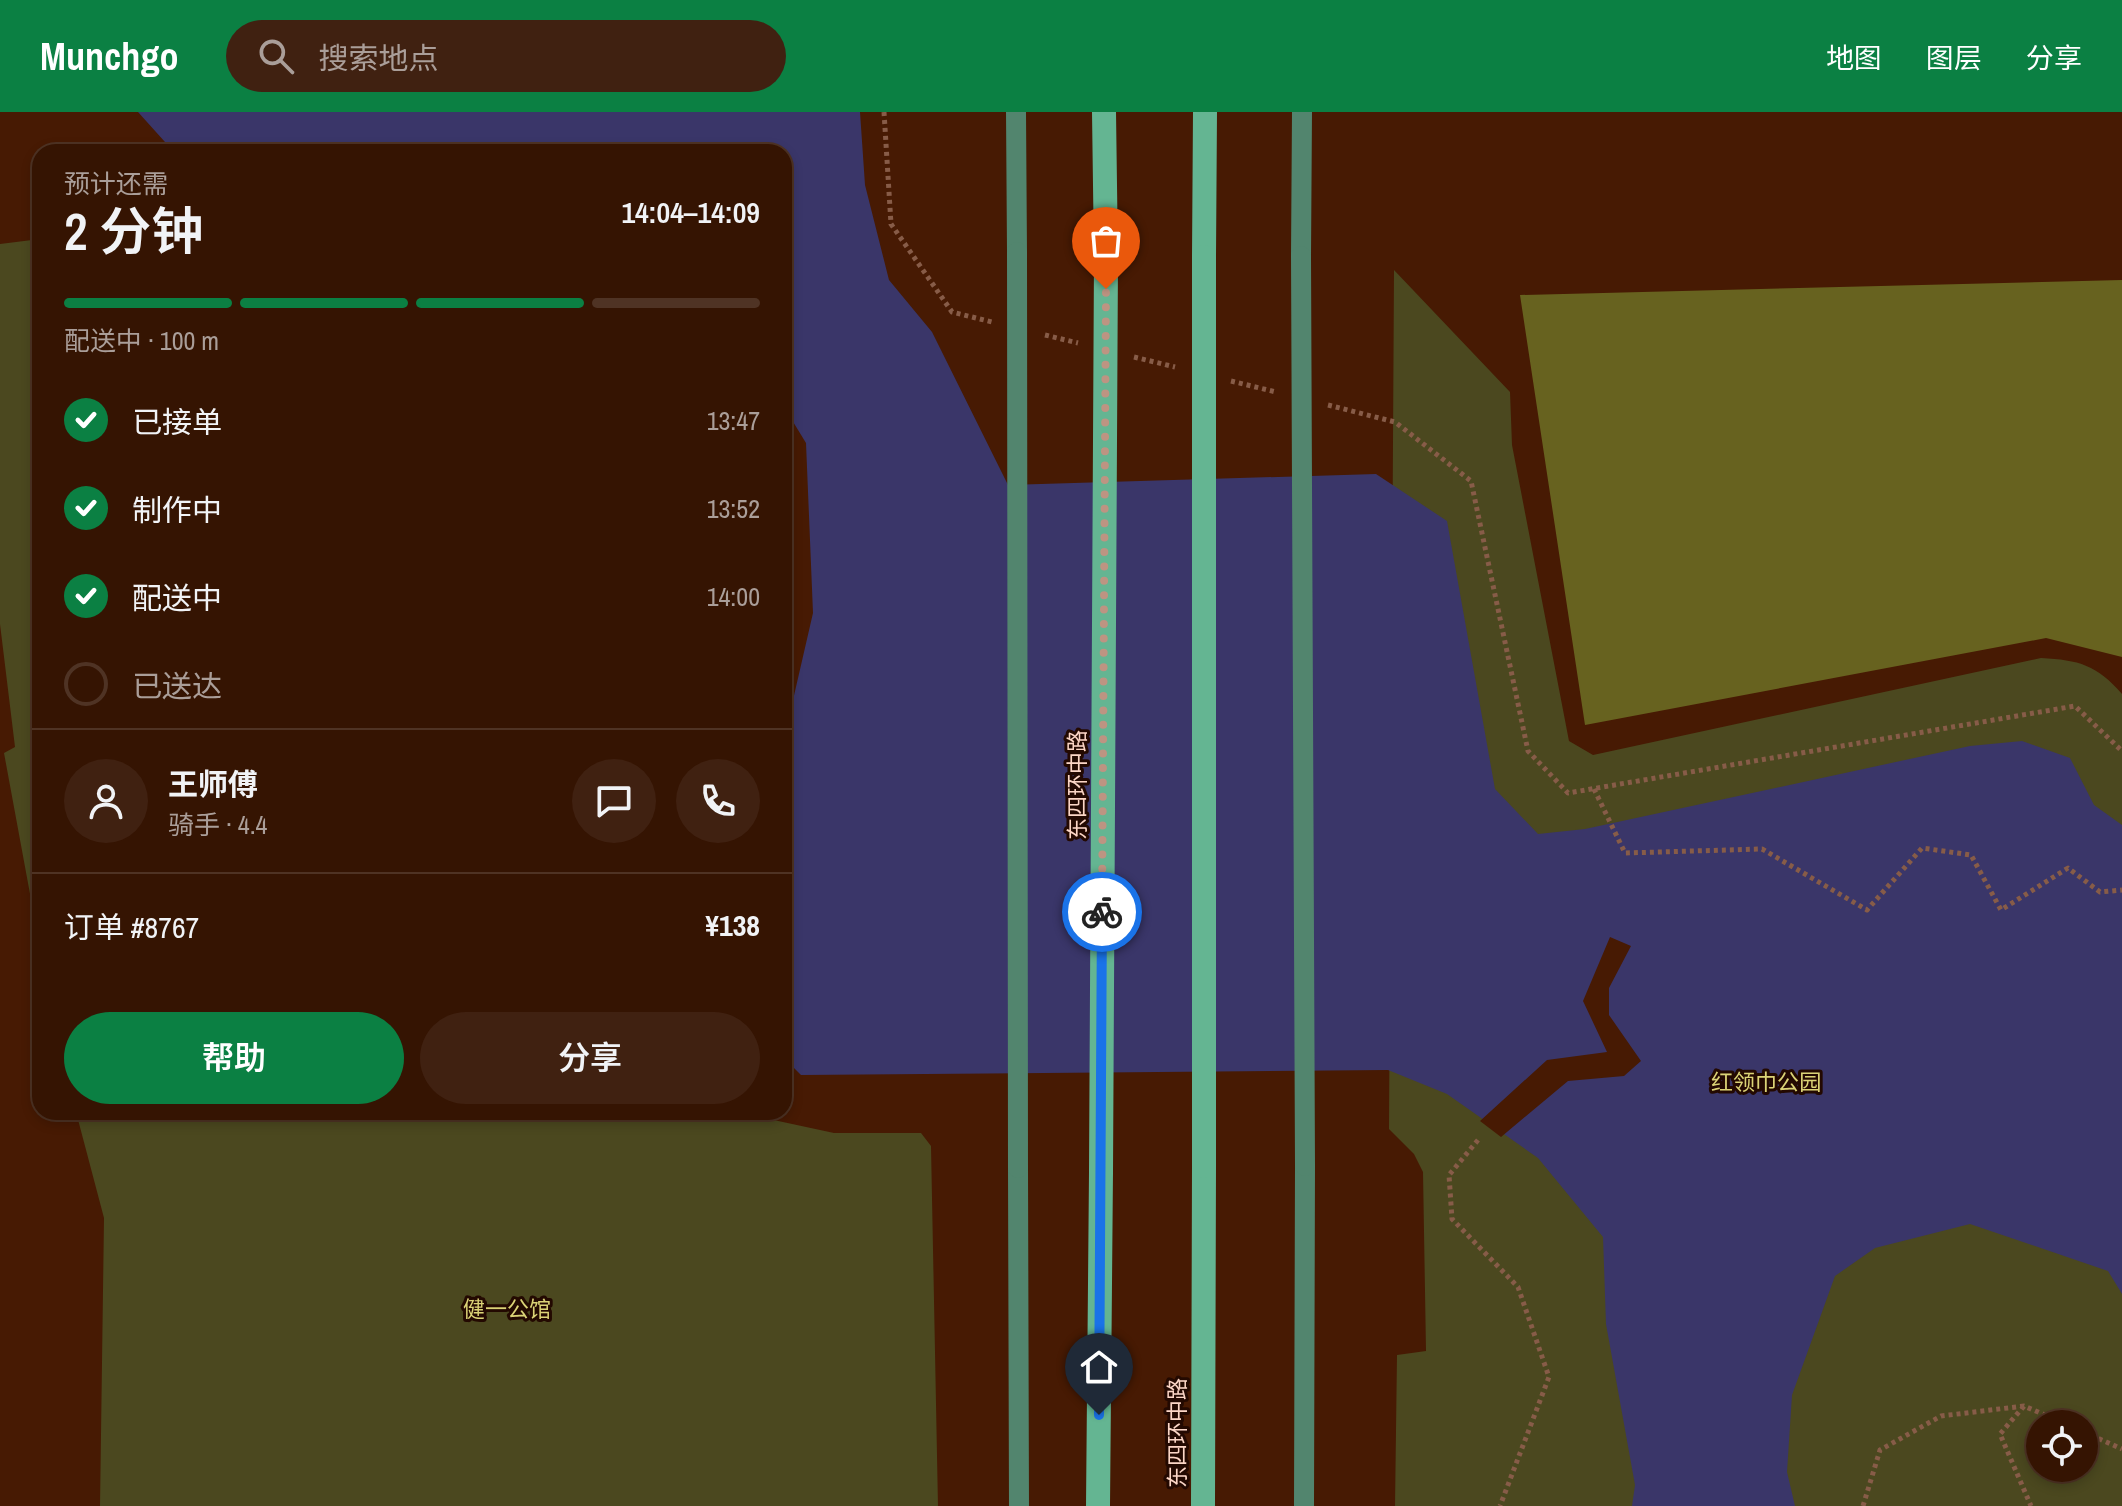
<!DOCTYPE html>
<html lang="zh">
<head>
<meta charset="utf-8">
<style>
  :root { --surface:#351402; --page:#402111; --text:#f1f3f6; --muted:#aa9e99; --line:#4f3324; --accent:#0b8043 }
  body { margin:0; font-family:"Archivo Narrow","Noto Sans SC",sans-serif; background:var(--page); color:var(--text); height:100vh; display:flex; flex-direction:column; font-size:30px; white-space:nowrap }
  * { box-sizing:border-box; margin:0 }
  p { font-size:26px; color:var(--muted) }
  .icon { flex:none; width:44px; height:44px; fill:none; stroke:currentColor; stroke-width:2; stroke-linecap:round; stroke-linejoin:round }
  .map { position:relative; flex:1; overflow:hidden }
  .panel { position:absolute; left:32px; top:32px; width:760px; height:976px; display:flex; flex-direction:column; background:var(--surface); border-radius:24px; box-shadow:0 4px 12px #0003,0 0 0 2px var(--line) }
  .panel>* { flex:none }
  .fabs { position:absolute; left:2026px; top:1298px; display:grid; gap:16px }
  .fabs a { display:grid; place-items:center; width:72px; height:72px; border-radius:50%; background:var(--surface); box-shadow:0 4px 12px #0003,0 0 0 2px var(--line); font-size:40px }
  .pin { position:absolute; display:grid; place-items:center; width:68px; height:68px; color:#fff; margin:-82px -34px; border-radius:50% 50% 50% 0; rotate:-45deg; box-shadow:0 0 8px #0007 }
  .pin .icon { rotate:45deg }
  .courier { position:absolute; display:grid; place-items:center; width:80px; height:80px; margin:-40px; border:6px solid #1a73e8; border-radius:50%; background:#fff; color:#222; box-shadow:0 2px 10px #0007 }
  .overview em { font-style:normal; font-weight:600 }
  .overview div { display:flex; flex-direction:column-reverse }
  .overview { display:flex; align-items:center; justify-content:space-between; height:136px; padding:0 32px }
  h1 { font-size:52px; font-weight:600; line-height:60px }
  .bar { display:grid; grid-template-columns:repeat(4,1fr); gap:12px 8px; align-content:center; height:96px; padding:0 32px }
  .bar i { height:10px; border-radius:6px; background:var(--line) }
  .bar .selected { background:var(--accent) }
  .bar p { grid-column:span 4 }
  .line { display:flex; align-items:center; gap:20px; padding:0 32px; border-top:2px solid var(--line) }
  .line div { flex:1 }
  .round { display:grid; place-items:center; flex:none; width:84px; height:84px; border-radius:42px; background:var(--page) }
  ol { padding:0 32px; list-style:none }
  li { display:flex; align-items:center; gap:24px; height:88px }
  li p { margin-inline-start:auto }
  li .icon { padding:8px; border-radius:50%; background:var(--accent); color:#fff; stroke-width:4 }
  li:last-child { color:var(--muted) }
  li i { width:44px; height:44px; border:4px solid var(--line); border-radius:50% }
  .action { display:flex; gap:16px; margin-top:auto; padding:16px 32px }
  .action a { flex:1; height:92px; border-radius:48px; background:var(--accent); color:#fff; font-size:32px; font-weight:600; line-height:92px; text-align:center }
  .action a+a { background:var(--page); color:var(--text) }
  header { display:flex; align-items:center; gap:48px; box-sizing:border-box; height:112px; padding:0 40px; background:var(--accent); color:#fff }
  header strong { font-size:38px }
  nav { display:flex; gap:44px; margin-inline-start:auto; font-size:28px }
  .search { width:560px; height:72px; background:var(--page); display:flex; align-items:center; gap:20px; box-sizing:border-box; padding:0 28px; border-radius:44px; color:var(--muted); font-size:30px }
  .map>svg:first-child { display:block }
  .green { fill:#4b481f; fill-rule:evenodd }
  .forest { fill:#67621f }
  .water { fill:#3a3669 }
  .pier { fill:#471a03 }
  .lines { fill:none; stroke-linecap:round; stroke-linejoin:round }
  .path { stroke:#875c48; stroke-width:5; stroke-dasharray:4 4; stroke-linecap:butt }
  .secondary { stroke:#52856e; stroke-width:20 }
  .highway { stroke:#64b592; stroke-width:24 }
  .secondary-bridge { stroke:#52856e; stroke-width:20 }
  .highway-bridge { stroke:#64b592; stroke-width:24 }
  .done { stroke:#bd9482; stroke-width:8; stroke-dasharray:0 14.4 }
  .route { stroke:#1a73e8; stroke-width:10 }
  .labels { text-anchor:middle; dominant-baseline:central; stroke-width:6; stroke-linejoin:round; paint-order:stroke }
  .street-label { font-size:22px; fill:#fcd6c6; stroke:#230901 }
  .park-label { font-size:22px; fill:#dbd376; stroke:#230901 }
</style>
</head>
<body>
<header>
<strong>Munchgo</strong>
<div class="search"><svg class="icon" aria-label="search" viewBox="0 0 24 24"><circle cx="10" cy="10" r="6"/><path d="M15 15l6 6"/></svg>搜索地点</div>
<nav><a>地图</a><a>图层</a><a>分享</a></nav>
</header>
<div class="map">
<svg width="2122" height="1394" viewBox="0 0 2122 1394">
  <rect width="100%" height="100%" fill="#471a03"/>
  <path class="green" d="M40,127v709l-36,-195 11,-6 -15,-123v-380z
    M1394,158l116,122 2,53 57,296 24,14 448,-97c38,2 56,7 81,36v812h-727l2,-151 29,-4 -3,-179 -9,-18 -25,-25zM2040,1312h44v44h-44z
    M76,1000h627l47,3 84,18h87l10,13 7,360h-838l4,-288z"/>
  <path class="forest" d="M2122,168v377l-76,-19 -461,87 -65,-430z"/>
  <path class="water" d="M138,0h722l5,73 24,95 43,52 76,153 368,-11 71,47 48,268 43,45 47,-5 385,-83 52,-5 48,17 24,47 28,20v469l-14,-23 -138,-47 -95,24 -40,28 -43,119 -5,77 8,34h-163l3,-21 -29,-161 -3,-87 -65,-79 -91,-64 -59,-24 -587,5 -17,-17v-319l29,-126 -7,-170 -22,-36v-255h-610z"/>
  <path class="pier" d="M1610,825l21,9 -22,42v27l32,46 -17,15 -56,5 -67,56 -21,-16 67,-61 60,-8 -24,-51z"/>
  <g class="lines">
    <path class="path" d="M884,0l7,112 61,88 40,10
      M1045,223l33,8
      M1134,245l41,10
      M1231,269l45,11
      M1328,293l67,17 76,59 57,270 40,42 507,-87 47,45
      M1594,677l31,64 137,-4 105,61 55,-62 49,7 30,55 67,-42 32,24 22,-2
      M1478,1028l-29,35 3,44 66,68 31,90 -49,129
      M2024,1294l-24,28 31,72
      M2084,1320l38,17
      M1863,1394l17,-56 61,-34 83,-10 42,18"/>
    <path class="secondary" d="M1016,0l1,140
      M1301,144l1,-144
      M1018,1056l1,338
      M1304,1394l1,-340"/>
    <path class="highway" d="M1104,0l2,146
      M1204,145l1,-145
      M1098,1394l3,-334
      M1203,1394l1,-340"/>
    <path class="secondary-bridge" d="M1017,140l1,916
      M1301,144l4,910"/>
    <path class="highway-bridge" d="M1204,1054v-909
      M1101,1060l5,-914"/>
  </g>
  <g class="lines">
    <path class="done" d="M1102,800l4,-623"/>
    <path class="route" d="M1099,1303l3,-503"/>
  </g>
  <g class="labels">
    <g class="street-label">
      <text transform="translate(1077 673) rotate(-90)">东四环中路</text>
      <text transform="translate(1177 1321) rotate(-90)">东四环中路</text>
    </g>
    <g class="park-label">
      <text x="1766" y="970">红领巾公园</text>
      <text x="507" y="1197">健一公馆</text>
    </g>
  </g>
</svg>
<div class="fabs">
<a><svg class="icon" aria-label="locate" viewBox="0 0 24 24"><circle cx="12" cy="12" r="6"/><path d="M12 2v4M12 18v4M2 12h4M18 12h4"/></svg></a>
</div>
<div class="pin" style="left:1106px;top:177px;background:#ea580c"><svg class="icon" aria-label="bag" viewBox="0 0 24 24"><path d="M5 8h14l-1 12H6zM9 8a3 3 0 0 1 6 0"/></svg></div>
<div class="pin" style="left:1099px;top:1303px;background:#1f2937"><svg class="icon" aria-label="home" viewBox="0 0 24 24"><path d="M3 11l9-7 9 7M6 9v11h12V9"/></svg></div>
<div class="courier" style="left:1102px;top:800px"><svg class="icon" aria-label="bike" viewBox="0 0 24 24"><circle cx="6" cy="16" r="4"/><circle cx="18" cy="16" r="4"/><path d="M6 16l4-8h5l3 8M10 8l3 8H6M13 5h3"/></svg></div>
<section class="panel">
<div class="overview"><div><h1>2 分钟</h1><p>预计还需</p></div><em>14:04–14:09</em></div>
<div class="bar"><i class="selected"></i><i class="selected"></i><i class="selected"></i><i></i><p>配送中 · 100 m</p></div>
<ol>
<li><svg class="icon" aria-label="check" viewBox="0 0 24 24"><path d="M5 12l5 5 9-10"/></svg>已接单<p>13:47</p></li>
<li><svg class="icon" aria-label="check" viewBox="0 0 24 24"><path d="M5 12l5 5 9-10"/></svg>制作中<p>13:52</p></li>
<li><svg class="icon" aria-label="check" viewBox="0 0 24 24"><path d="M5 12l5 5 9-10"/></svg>配送中<p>14:00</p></li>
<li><i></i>已送达</li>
</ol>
<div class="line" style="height:144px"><a class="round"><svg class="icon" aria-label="person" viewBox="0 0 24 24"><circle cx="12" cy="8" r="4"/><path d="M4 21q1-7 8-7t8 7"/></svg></a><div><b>王师傅</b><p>骑手 · 4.4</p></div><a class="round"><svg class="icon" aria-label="chat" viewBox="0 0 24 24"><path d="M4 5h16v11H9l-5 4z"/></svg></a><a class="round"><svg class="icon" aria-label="phone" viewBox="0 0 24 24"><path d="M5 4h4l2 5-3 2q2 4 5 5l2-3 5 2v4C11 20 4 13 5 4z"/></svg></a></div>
<div class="line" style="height:104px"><div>订单 #8767</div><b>¥138</b></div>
<div class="action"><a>帮助</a><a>分享</a></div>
</section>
</div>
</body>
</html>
